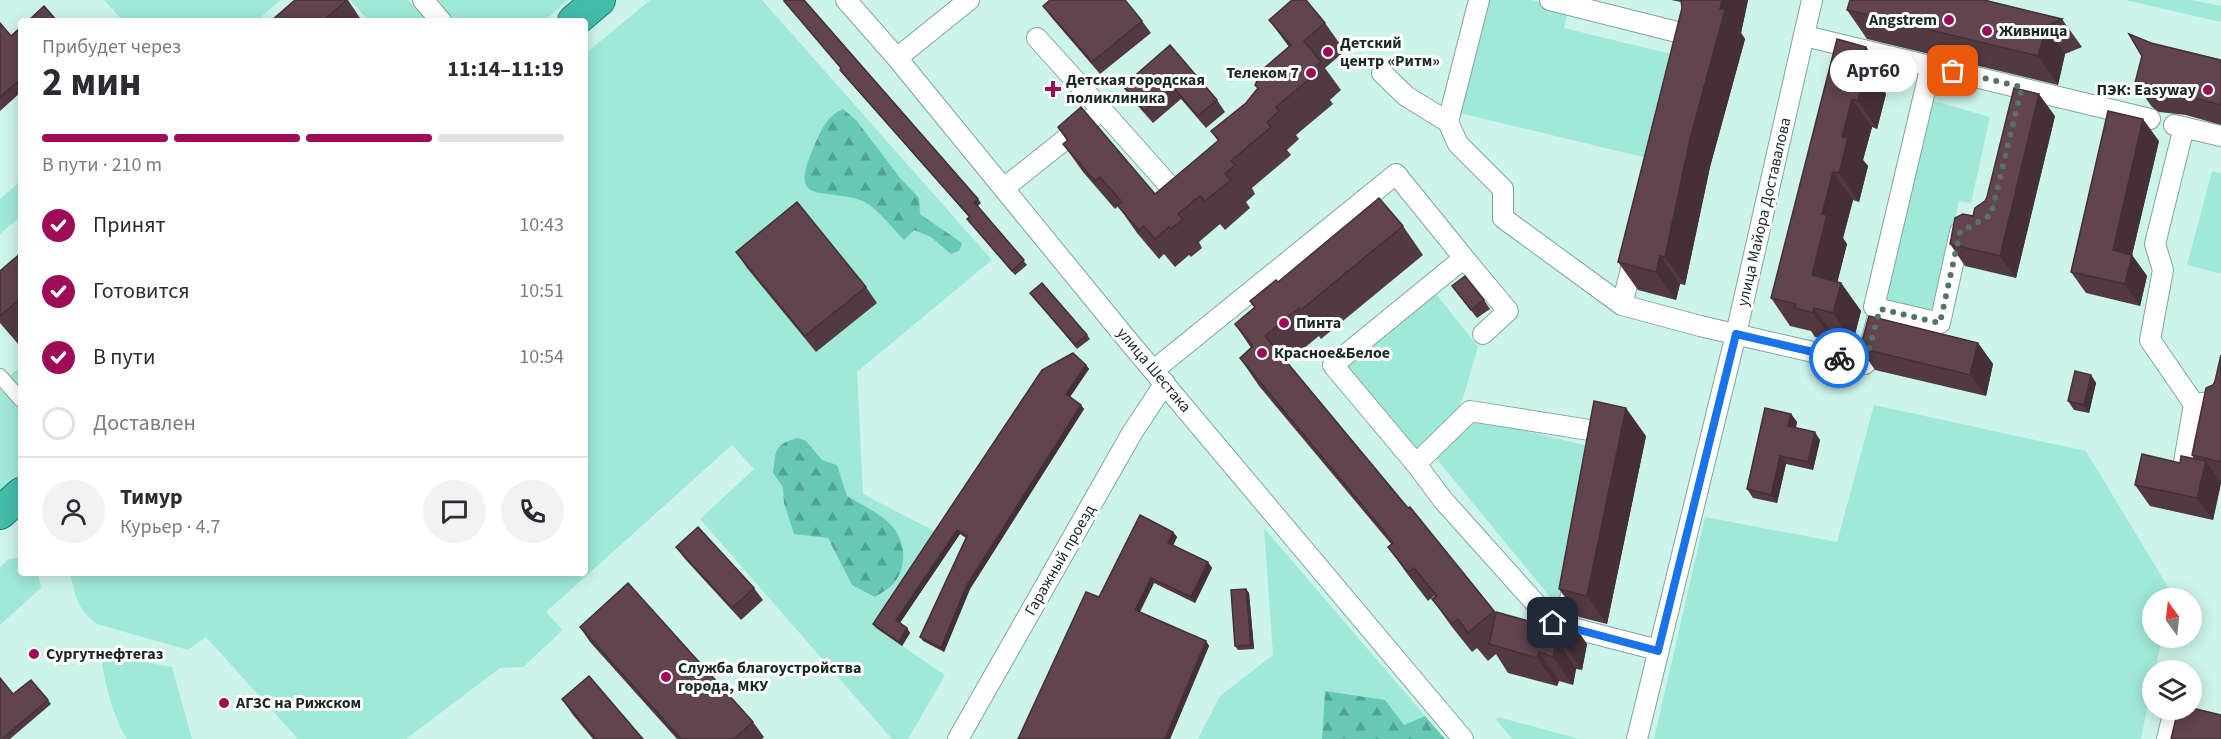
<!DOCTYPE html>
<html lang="ru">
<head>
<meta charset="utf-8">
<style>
  :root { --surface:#fff; --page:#f2f2f3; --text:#2b2b33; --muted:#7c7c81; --line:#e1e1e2; --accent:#9e0c57 }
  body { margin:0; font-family:"Source Sans 3",sans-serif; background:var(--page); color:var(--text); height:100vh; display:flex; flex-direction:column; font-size:22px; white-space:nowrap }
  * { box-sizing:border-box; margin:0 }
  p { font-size:20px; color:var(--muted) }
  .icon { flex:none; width:33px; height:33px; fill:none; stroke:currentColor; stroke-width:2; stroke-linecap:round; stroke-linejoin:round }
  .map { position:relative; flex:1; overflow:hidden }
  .panel { position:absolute; left:18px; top:18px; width:570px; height:558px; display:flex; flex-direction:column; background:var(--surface); border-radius:6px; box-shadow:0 3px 15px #0003 }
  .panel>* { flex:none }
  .needle { width:39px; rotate:345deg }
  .fabs { position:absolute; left:2142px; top:588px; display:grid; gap:12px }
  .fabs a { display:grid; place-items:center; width:60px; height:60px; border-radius:50%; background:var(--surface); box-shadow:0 3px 15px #0003; font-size:30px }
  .pin { position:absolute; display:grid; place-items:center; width:51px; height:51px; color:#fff; margin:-26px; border-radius:12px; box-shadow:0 3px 9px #0006 }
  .courier { position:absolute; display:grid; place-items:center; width:60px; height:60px; margin:-30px; border:4px solid #1a73e8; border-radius:50%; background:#fff; color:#222; box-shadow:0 2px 8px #0007 }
  .bubble { position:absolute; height:42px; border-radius:21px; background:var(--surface); box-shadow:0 3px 15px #0003; font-size:20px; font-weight:700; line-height:42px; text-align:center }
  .overview em { font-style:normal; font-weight:700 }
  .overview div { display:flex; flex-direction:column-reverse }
  .overview { display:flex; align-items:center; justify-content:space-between; height:102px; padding:0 24px }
  h1 { font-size:39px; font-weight:700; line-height:45px }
  .bar { display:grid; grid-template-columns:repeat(4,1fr); gap:9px 6px; align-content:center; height:72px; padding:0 24px }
  .bar i { height:8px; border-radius:4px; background:var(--line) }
  .bar .selected { background:var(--accent) }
  .bar p { grid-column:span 4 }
  .line { display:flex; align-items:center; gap:15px; padding:0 24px; border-top:2px solid var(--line) }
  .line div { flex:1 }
  .round { display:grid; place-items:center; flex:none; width:63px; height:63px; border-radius:32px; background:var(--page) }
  ol { padding:0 24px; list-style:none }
  li { display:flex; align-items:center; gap:18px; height:66px }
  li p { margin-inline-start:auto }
  li .icon { padding:6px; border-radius:50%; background:var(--accent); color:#fff; stroke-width:4 }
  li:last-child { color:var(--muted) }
  li i { width:33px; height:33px; border:3px solid var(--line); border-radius:50% }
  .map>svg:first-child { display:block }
  .green { fill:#a0e9d9 }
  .forest { fill:url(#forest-firs) }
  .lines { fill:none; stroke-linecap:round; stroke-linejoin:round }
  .pedestrian-casing { stroke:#80a59c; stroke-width:16 }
  .minor-casing { stroke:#80a59c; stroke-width:22 }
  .trunk-casing { stroke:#187e6e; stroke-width:34 }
  .pedestrian { stroke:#fff; stroke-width:14 }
  .minor { stroke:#fff; stroke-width:20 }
  .trunk { stroke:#44bcaa; stroke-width:32 }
  .wall { fill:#533a42 }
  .shaded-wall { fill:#443036 }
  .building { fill:#61444d; stroke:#443036; stroke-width:1.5 }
  .done { stroke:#59716b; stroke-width:6; stroke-dasharray:0 10.8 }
  .route { stroke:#1a73e8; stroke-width:8 }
  .poi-dot { fill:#9e0c57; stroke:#fff; stroke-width:2 }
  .labels { text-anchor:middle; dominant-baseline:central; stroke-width:6; stroke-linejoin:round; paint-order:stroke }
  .poi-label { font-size:16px; font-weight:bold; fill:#1b2a26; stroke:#fff; text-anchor:start }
  .street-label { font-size:16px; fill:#1b2a26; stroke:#fff }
</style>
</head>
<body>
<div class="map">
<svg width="2221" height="739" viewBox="0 0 2221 739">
  <defs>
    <pattern id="forest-firs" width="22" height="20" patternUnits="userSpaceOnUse" patternTransform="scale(1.5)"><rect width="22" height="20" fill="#66c8b5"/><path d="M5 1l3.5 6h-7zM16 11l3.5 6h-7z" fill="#53a393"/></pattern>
  </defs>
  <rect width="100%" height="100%" fill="#cdf4eb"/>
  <path class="green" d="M104,0h177l-25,21h-133z
    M350,0h58l19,21h-58z
    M428,0h140l-24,21h-94z
    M650,0h112l230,260 -135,112 6,122 73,38 -60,96 69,47 -37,64h-16l-192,-220 54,-50 -22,-24 -186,167 17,18 -40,37 -23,1 -94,71h-108l-92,-102 -18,13 -91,-26c-21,-16 -21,-27 -27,-51h515v-519z
    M1487,0h45l36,9 -4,19 107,26 -24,104 -188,-45z
    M2125,0h67l29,6v16z
    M1927,99l63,18 -19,86 -12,-2 -24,115 -55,-13z
    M2212,171l9,2v101l-34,-9z
    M21,181v35l-21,18v-35z
    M1433,290l45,57 -15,51 -9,18 -39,39 -76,-90z
    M21,366v109l-21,18v-109z
    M1874,405l212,46 85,141 -2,6h-17v40h10l-7,32h-3v13l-11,56h-487l51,-222 132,25z
    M1484,421l101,24 -25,164 -129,-157 34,-30z
    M1264,528l161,188 -21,9 -79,-33 -3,47h-124l22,-43 53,-41z
    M17,558h4v15h17l3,15 -41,37v-58l9,-8z
    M111,656l61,11 20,72h-65c-12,-18 -22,-54 -25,-76z
    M1498,717l82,22h-68l-16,-19z"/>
  <path class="forest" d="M843,109l13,11 45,59 18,19 1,16 42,29 -3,8 -8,3 -20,-17 -17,-7 -10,10c-10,-10 -30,-36 -44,-40 -40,-13 -73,7 -45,-56 6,-14 13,-29 28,-35z
    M798,438l8,3 16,19 15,5 10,31c13,8 31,16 43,28 16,16 18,41 4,59 -5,6 -13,10 -19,14l-23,-12 -24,-47 -34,-4 -10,-31 -1,-16 -10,-14c3,-23 1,-29 25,-35z
    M1325,691l60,9 19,25 21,-9 20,23h-123z"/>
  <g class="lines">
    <defs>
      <path id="pedestrian" d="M0,376l21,24"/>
      <path id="minor" d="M423,0l18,21
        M846,0l51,58 233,285 333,396
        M1550,0l127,32 13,1 -4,13
        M1805,36l345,83
        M1037,38l65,72
        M897,58l72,-58
        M1382,73l24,23 42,26 10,22 45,45v29l119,87
        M1448,122l31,-122
        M2174,125l47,11
        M2184,127l-29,117 8,26 -13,70 44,64 27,-3
        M1004,188l98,-78 72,81 12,-9
        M1635,252l-13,53 78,21 165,38 15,-55 -6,-2 57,-242
        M1464,258l44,53 -25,23
        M1880,309l60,14 20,-91 4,-1
        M1154,370l242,-196 68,84 -131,107 83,99 27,36 110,123 105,27
        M2184,462l10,-58
        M1416,464l54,-53 132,21 -2,12
        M1565,626l9,-47
        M958,739l174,-306 33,-50
        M1637,739l99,-405 76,-334
        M2167,739l7,-29"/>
      <path id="trunk" d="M574,21l25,-21
        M0,513l21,-19"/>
    </defs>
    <use href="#pedestrian" class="pedestrian-casing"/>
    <use href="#minor" class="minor-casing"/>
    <use href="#trunk" class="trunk-casing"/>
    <use href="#pedestrian" class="pedestrian"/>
    <use href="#minor" class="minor"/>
    <use href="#trunk" class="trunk"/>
  </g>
  <path class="wall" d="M348,0l14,21h-91z
    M1671,0h77l-7,33 4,6 -35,128 -25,118 -5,-1 -4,16 -38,-10 -20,-28 64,-254 -1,-6z
    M784,1l194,198 3,4 -3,3 49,59 -12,10 -45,-52 -3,-4 2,-2 -126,-143 -3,-4 1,-2z
    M1043,6l99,15 9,12 -51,41 -48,-56z
    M1847,10l215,9 20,28 -17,7 -7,31 -191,-46z
    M1269,20l56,3 20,28 -20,17 16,22 -11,10 3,4 -37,31 3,4 -12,11 4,5 -39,33 3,6 -9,8 4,6 -25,22 -5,-6 -21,18 3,6 -11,9 -2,-2 -14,12 -11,-13 -5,5 -22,-26 -19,-27 -3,3 -32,-37 -20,-28 4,-3 -9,-14 97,67 63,-53 -7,-10 35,-28 12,-14 31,-42z
    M0,23l11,13 10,-9v65l-21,19z
    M2151,43l70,17v65l-35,-10 -27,-3 -7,-5 -17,-24z
    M1170,45l47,55 8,12 -19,16 -25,-29 -28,24 -22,-25 -8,-12z
    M1866,47l20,28 -4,13 4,6 -9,35 -5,-2 -9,33 5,6 -9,36 -6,-2 -10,38 4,6 -10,38 4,1 20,28 -8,31 -19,-6 -1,5 -18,-4 -4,-6 -21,-5 -19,-28z
    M2055,116l-39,162 -51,-12 -15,-22z
    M2159,141l-27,114 15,21 -7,30 -54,-13 -15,-21z
    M1403,226l20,29 -102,84 -2,-3 -32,26 121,146 2,-1 86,106 91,31 -5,26 -6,-1 -3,16 -14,-4 -2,5 -49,-13 -12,-19 -8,7 -11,-13 -5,4 -20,-25 -20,-28 3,-2 -1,-1 -6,5 -20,-26 -20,-28 3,-3 -132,-158 -19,-28 11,-10 -16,-24 20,-16 -5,-7 28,-19z
    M736,252l130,35 11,16 -61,49 -69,-84z
    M21,253v91l-2,1 -19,-22v-52z
    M1452,286l32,14 6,9 -13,9z
    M1030,293l57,42 3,4 -13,10z
    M1978,343l15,21 -7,32 -111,-26 -15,-22z
    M2221,355v128l-8,37 -63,-14 -15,-21 45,-22 14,-4 -2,-4 23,-74z
    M1086,365l3,4 -19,28 14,12 -114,180 -26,63 -21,-11 -3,-4 46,-99 -6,-4 -60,89 7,5 3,5 -8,13 -26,-18 -3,-4z
    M2091,375l5,8 -7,30 -15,-3 -6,-9z
    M1791,414l6,8 -1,6 24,12 -7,30 -27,-6 -9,39 -24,-5 -6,-9z
    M1646,436l-39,188 -28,-7 -20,-28z
    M1173,532l4,5 -4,8 35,17 4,6 -17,35 -41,-20 -14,29 66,29 3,5 -39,93h-152l81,-142z
    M676,547l78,41 9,12 -22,20 -56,-61z
    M1246,589l3,4 5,56 -16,1 -3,-4z
    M580,627l173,95 11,15 -2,2h-85l-87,-97z
    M562,699l81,40h-50l-20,-24z
    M48,700l3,4 -41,35h-10z"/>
  <path class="shaded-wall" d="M1722,0h26l-7,33 4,6 -35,128 -25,118 -20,-28 25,-118z
    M2046,26l19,28 -7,31 -20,-29z
    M1866,47l20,28 -4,13 4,6 -9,35 -19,-28 4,-37z
    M2039,94l16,22 -39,162 -16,-22z
    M1852,99l20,28 -9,33 5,6 -9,36 -20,-29 3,-36z
    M2143,119l16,22 -27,114 15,21 -7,30 -15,-22 -12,-34z
    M1833,172l20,28 -10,38 4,6 -15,60 -20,-29 10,-61z
    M1660,256l20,28 -4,16 -20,-28z
    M1841,283l20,28 -8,31 -20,-29z
    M1814,308l20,28 -1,5 -20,-28z
    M1978,343l15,21 -7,32 -16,-21z
    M1086,365l3,4 -20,29 -3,-4z
    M2091,375l5,8 -7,30 -5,-8z
    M1081,405l3,4 -114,180 -26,63 -3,-4 26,-63z
    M1626,408l20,28 -39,188 -20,-28z
    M1791,414l6,8 -3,12 -6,-8z
    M1815,432l5,8 -7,30 -5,-8z
    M1780,456l6,8 -9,39 -6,-8z
    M2206,461l15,22 -8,37 -16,-22z
    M957,530l3,4 -61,90 -3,-4z
    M1173,532l4,5 -5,11 -4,-5z
    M1208,562l4,6 -17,35 -4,-6z
    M1151,578l3,5 -16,32 -3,-5z
    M1246,589l3,4 5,56 -3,-4z
    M1568,616l19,28 -5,26 -20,-28z
    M907,628l3,5 -8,13 -3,-4z
    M1557,640l19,29 -3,16 -20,-28z
    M1206,641l3,5 -39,93h-5z
    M1539,652l20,29 -2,5 -20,-28z"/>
  <path class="building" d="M295,0h52l-24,21h-52z
    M784,0h20l174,199 -4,3 50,58 -12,11 -45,-52 3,-2 -130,-147 1,-2 -57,-67z
    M1050,0h75l17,21 -50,41 -49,-56z
    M1292,0h14l19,23 -21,18 17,21 -12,10 4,4 -37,31 3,4 -12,11 4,5 -40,34 4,4 -10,9 6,6 -26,21 -5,-5 -22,18 5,5 -12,10 -2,-2 -14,12 -11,-13 -5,4 -22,-25 5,-3 -22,-25 -5,4 -32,-37 5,-4 -10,-13 23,-20 74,87 64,-54 -8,-9 35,-28 12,-15 -3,-3 7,-15 29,-25 -22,-25z
    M1681,0h41l-2,9 5,1 -35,129 -25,118 -5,-1 -4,16 -38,-10 64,-254z
    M1850,0h134l78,19 -16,7 -8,30 -191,-46z
    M44,6l13,15h-29z
    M0,23l11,13 10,-9v52l-21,18z
    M2129,34l22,9 70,17v45l-52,-14 -27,-4 -7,-4 7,-27z
    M1837,39l29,8 -4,17 5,1 -9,36 -6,-2 -10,38 6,1 -9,35 -6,-1 -11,42 5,1 -15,60 29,8 -8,30 -19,-5 -1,5 -18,-5 1,-4 -25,-6z
    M1170,45l47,55 -19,16 -25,-29 -29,24 -21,-25z
    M2014,88l25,6 -39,162 -50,-12 5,-26 8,-4 10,2 2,-8 10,-7 2,-4z
    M2108,111l35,8 -30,131 19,5 -7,29 -54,-12z
    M1379,198l24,28 -102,84 -2,-2 -34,28 143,172 2,-1 84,104 -26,22 -10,-14 -6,5 -20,-25 5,-3 -23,-28 -6,4 -20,-25 5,-4 -11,-14 -142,-171 13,-12 -18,-22 20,-17 -5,-6 26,-21 2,2z
    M797,202l69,85 -61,49 -69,-84z
    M21,253v45l-21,18v-45z
    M1465,276l19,24 -13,10 -19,-24z
    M1042,283l45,52 -12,10 -45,-52z
    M1869,316l109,27 -8,32 -110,-27z
    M1073,353l13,12 -20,29 15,11 -114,180 -26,63 -21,-11 47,-101 -10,-6 -61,90 11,8 -8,14 -26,-18 169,-254z
    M2221,355v107l-29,-7 14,-67 7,-3 2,-4z
    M2075,371l16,4 -7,30 -16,-4z
    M1594,401l32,7 -39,188 -28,-7z
    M1765,408l26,6 -3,12 27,6 -7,30 -28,-6 -9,39 -24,-6z
    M2142,454l38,9 1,-7 25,5 -9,37 -62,-13z
    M1140,515l33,17 -5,11 40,19 -17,35 -40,-19 -16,32 71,31 -41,98h-147l68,-147 13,5z
    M698,527l56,61 -22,20 -56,-61z
    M628,583l125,139 -19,17h-53l-101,-112z
    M1246,589l5,56 -16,1 -4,-56z
    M1549,611l19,5 -6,26 -5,-2 -4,17 -14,-5 -2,6 -48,-14 7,-32 43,12 3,-12 7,2z
    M589,676l54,63h-47l-34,-40z
    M0,678l13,16 18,-14 17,20 -46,39h-2z
    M2192,708l29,7v24h-50l7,-29h14z"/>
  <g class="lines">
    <path class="done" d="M1839,358l26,6 15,-55 60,14 20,-91 31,-17 31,-128 -69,-16"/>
    <path class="route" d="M1553,623l105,28 78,-317 103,24"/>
  </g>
  <g class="poi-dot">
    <circle cx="1949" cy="20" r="6"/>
    <circle cx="1987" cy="31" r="6"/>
    <circle cx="1328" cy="52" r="6"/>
    <circle cx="1311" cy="73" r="6"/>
    <path d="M1050 80h6v6h6v6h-6v6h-6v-6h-6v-6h6z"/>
    <circle cx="2208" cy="90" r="6"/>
    <circle cx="1284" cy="323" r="6"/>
    <circle cx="1262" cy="353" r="6"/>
    <circle cx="34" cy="654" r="6"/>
    <circle cx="666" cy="677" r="6"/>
    <circle cx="224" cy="703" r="6"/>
  </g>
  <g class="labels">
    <g class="poi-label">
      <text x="1937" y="20" text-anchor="end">Angstrem</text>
      <text x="1999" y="31">Живница</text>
      <text x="1340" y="43">Детский<tspan x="1340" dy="18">центр «Ритм»</tspan></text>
      <text x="1299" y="73" text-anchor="end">Телеком 7</text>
      <text x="1066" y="80">Детская городская<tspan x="1066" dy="18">поликлиника</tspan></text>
      <text x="2196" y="90" text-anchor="end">ПЭК: Easyway</text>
      <text x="1296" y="323">Пинта</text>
      <text x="1274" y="353">Красное&amp;Белое</text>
      <text x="46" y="654">Сургутнефтегаз</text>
      <text x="678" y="668">Служба благоустройства<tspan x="678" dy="18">города, МКУ</tspan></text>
      <text x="236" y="703">АГЗС на Рижском</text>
    </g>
    <g class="street-label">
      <text transform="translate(1764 212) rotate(-77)">улица Майора Доставалова</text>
      <text transform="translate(1154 370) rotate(50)">улица Шестака</text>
      <text transform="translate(1060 560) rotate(-60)">Гаражный проезд</text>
    </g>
  </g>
</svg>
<div class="fabs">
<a><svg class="needle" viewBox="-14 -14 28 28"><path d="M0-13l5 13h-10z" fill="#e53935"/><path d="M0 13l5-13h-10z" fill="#7c7c81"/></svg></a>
<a><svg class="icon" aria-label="layers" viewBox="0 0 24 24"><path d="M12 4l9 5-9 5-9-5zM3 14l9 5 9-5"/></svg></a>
</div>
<div class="pin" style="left:1953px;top:71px;background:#ea580c"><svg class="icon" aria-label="bag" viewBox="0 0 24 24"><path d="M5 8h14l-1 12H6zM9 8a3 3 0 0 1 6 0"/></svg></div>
<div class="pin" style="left:1553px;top:623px;background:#1f2937"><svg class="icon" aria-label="home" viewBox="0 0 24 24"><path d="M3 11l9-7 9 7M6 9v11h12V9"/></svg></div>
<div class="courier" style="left:1839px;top:358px"><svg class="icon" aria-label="bike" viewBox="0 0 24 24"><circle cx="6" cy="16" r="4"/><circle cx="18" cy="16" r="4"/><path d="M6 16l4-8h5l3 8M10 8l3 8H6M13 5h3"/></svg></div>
<div class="bubble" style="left:1830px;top:50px;width:87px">Арт60</div>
<section class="panel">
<div class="overview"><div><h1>2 мин</h1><p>Прибудет через</p></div><em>11:14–11:19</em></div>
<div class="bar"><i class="selected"></i><i class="selected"></i><i class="selected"></i><i></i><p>В пути · 210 m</p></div>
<ol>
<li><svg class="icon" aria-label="check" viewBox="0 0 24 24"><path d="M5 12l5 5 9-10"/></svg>Принят<p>10:43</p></li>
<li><svg class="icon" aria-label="check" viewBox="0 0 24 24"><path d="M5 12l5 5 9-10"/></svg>Готовится<p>10:51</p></li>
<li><svg class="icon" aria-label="check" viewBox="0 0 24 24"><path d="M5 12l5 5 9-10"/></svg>В пути<p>10:54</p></li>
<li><i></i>Доставлен</li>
</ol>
<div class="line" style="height:108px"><a class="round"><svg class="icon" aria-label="person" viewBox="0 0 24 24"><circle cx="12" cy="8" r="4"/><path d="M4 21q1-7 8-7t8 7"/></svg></a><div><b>Тимур</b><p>Курьер · 4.7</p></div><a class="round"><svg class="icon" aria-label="chat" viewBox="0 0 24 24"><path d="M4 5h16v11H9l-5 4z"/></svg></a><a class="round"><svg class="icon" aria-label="phone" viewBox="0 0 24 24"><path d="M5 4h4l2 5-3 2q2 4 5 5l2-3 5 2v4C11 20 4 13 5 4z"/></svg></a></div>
</section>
</div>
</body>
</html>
